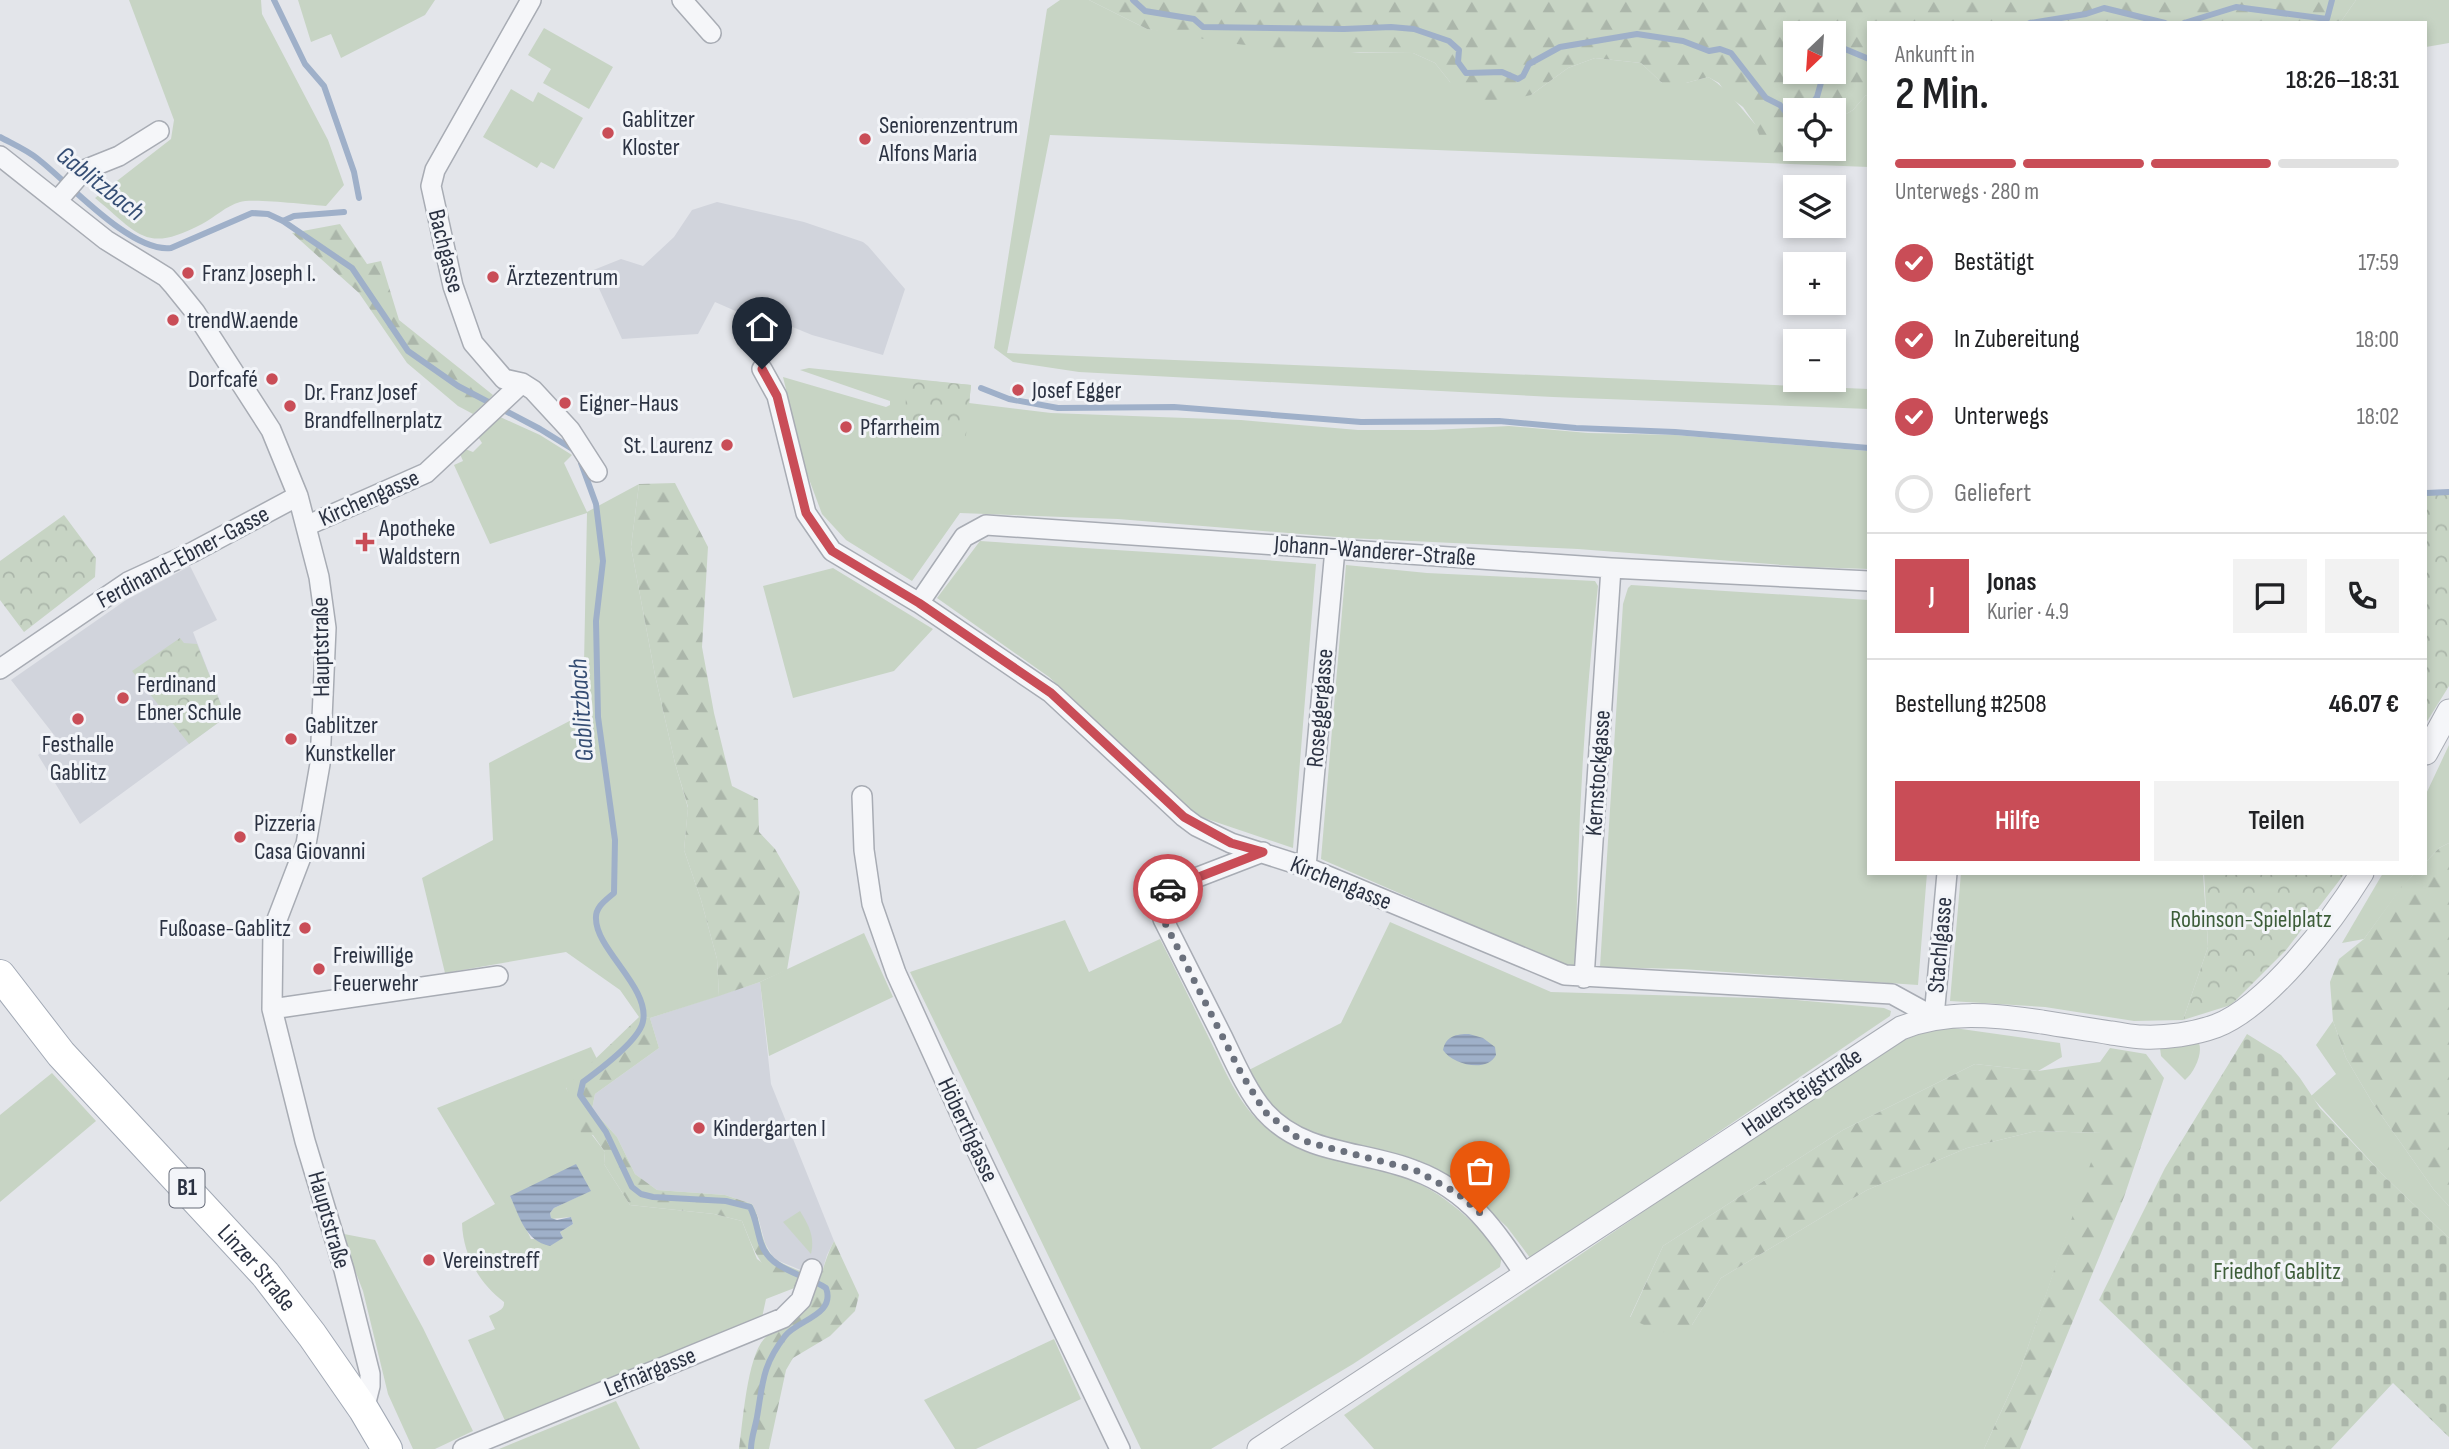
<!DOCTYPE html>
<html lang="de">
<head>
<meta charset="utf-8">
<style>
  :root { --surface:#fff; --page:#f2f2f2; --text:#202124; --muted:#757577; --line:#e0e0e0; --accent:#c94d57 }
  body { margin:0; font-family:"Sofia Sans Condensed",sans-serif; background:var(--page); color:var(--text); height:100vh; display:flex; flex-direction:column; font-size:26px; white-space:nowrap }
  * { box-sizing:border-box; margin:0 }
  p { font-size:23px; color:var(--muted) }
  .icon { flex:none; width:38px; height:38px; fill:none; stroke:currentColor; stroke-width:2; stroke-linecap:round; stroke-linejoin:round }
  .map { position:relative; flex:1; overflow:hidden }
  .panel { position:absolute; left:1867px; top:21px; width:560px; height:854px; display:flex; flex-direction:column; background:var(--surface); border-radius:0px; box-shadow:0 4px 10px #0003 }
  .panel>* { flex:none }
  .needle { width:46px; rotate:205deg }
  .fabs { position:absolute; left:1783px; top:21px; display:grid; gap:14px }
  .fabs a { display:grid; place-items:center; width:63px; height:63px; border-radius:0px; background:var(--surface); box-shadow:0 4px 10px #0003; font-size:35px }
  .pin { position:absolute; display:grid; place-items:center; width:60px; height:60px; color:#fff; margin:-72px -30px; border-radius:50% 50% 50% 0; rotate:-45deg; box-shadow:0 0 7px #0007 }
  .pin .icon { rotate:45deg }
  .courier { position:absolute; display:grid; place-items:center; width:70px; height:70px; margin:-35px; border:5px solid #c94d57; border-radius:50%; background:#fff; color:#222; box-shadow:0 2px 9px #0007 }
  .head em { font-style:normal; font-weight:600 }
  .head div { display:flex; flex-direction:column-reverse }
  .head { display:flex; align-items:center; justify-content:space-between; height:119px; padding:0 28px }
  h1 { font-size:46px; font-weight:600; line-height:52px }
  .bar { display:grid; grid-template-columns:repeat(4,1fr); gap:10px 7px; align-content:center; height:84px; padding:0 28px }
  .bar i { height:9px; border-radius:5px; background:var(--line) }
  .bar .on { background:var(--accent) }
  .bar p { grid-column:span 4 }
  .line { display:flex; align-items:center; gap:18px; padding:0 28px; border-top:2px solid var(--line) }
  .line div { flex:1 }
  .round { display:grid; place-items:center; flex:none; width:74px; height:74px; border-radius:0px; background:var(--page) }
  ol { padding:0 28px; list-style:none }
  li { display:flex; align-items:center; gap:21px; height:77px }
  li p { margin-inline-start:auto }
  li .icon { padding:7px; border-radius:50%; background:var(--accent); color:#fff; stroke-width:4 }
  li:last-child { color:var(--muted) }
  li i { width:38px; height:38px; border:4px solid var(--line); border-radius:50% }
  .button { display:flex; gap:14px; margin-top:auto; padding:14px 28px }
  .button a { flex:1; height:80px; border-radius:0px; background:var(--accent); color:#fff; font-size:28px; font-weight:600; line-height:80px; text-align:center }
  .button a+a { background:var(--page); color:var(--text) }
  .map>svg:first-child { display:block }
  .built { fill:#d1d4dc }
  .green { fill:#c7d4c4; fill-rule:evenodd }
  .forest { fill:url(#forest-firs); fill-rule:evenodd }
  .cemetery { fill:url(#cemetery-stones) }
  .park { fill:url(#park-crowns) }
  .water { fill:url(#water-rules) }
  .lines { fill:none; stroke-linecap:round; stroke-linejoin:round }
  .stream { stroke:#9fb0c9; stroke-width:6 }
  .minor-casing { stroke:#a8acb4; stroke-width:22 }
  .tertiary-casing { stroke:#a8acb4; stroke-width:25 }
  .primary-casing { stroke:#a2a9b5; stroke-width:32 }
  .minor { stroke:#f5f6f9; stroke-width:19 }
  .tertiary { stroke:#f5f6f9; stroke-width:23 }
  .primary { stroke:#fff; stroke-width:30 }
  .done { stroke:#6b717d; stroke-width:7; stroke-dasharray:0 12.6 }
  .route { stroke:#c94d57; stroke-width:9 }
  .poi-dot { fill:#c94d57; stroke:#f2f4f8; stroke-width:2.5 }
  .labels { text-anchor:middle; dominant-baseline:central; stroke-width:6; stroke-linejoin:round; paint-order:stroke }
  .shield { fill:#f2f4f8; stroke:#676c79; stroke-width:2 }
  .shield-label { font-size:23px; font-weight:bold; fill:#2b3242 }
  .poi-label { font-size:24px; fill:#2b3242; stroke:#f2f4f8; text-anchor:start }
  .street-label { font-size:24px; fill:#2b3242; stroke:#f2f4f8 }
  .park-label { font-size:24px; fill:#3d5d39; stroke:#f2f4f8 }
  .water-label { font-size:26px; font-style:italic; fill:#364e74; stroke:#f2f4f8 }
</style>
</head>
<body>
<div class="map">
<svg width="2449" height="1449" viewBox="0 0 2449 1449">
  <defs>
    <pattern id="forest-firs" width="22" height="20" patternUnits="userSpaceOnUse" patternTransform="scale(1.75)"><rect width="22" height="20" fill="#c7d4c4"/><path d="M5 1l3.5 6h-7zM16 11l3.5 6h-7z" fill="#abb6aa"/></pattern>
    <pattern id="cemetery-stones" width="16" height="16" patternUnits="userSpaceOnUse" patternTransform="scale(1.75)"><rect width="16" height="16" fill="#c7d4c4"/><path d="M2 7V4a2 2 0 0 1 4 0v3zM10 15v-3a2 2 0 0 1 4 0v3z" fill="#abb6aa"/></pattern>
    <pattern id="park-crowns" width="20" height="18" patternUnits="userSpaceOnUse" patternTransform="scale(1.75)"><rect width="20" height="18" fill="#c7d4c4"/><path d="M2 6a3 3 0 1 1 6 0M12 15a3 3 0 1 1 6 0" fill="none" stroke="#abb6aa"/></pattern>
    <pattern id="water-rules" width="6" height="5" patternUnits="userSpaceOnUse" patternTransform="scale(1.75)"><rect width="6" height="5" fill="#9fb0c9"/><path d="M0 2.5h6" fill="none" stroke="#8290a5"/></pattern>
  </defs>
  <rect width="100%" height="100%" fill="#e3e5ea"/>
  <path class="built" d="M717,202l87,20 59,20 5,4 37,43 -22,66 -71,-20 -61,-25 -4,6 -32,-14 -17,32 -76,5 -31,-68 30,-12 22,7 31,-29 18,-27z
    M190,566l27,54 -24,12 33,85 -146,107 -42,-69 20,-15 -47,-60 115,-80z
    M760,982l11,102 63,157 -7,14 -7,23 -46,-19 -9,-16 -7,-26 -6,-13 -27,-9 -68,-5 -22,-16 -18,-37 -25,-28 3,-15 64,-46 -9,-30z"/>
  <path class="green" d="M129,0h132l1,14 66,126 16,45 -18,21c-16,-1 -75,-8 -86,-4 -14,4 -25,15 -38,22 -57,30 -63,10 -107,-26l76,-59 3,-19z
    M298,0h137l-10,15 -84,43 -10,-24 -20,8z
    M1060,0h29l58,29 213,24h53l22,10 15,19 81,13 37,-27 27,-10 46,5 21,20h24l22,-6c17,9 33,31 46,46 12,12 31,22 45,32l5,-6h30v-34l7,2 12,-7 13,-15 3,1v71l-819,-32 -43,218 862,36v20l-316,-12 -474,-25 -66,-10 -19,-14 53,-339z
    M2356,0h93v43l-23,4v-24h-86z
    M544,28l69,39 -24,42 -46,-26 8,-14 -23,-14z
    M511,89l22,13 5,-10 45,26 -29,51 -13,-7 -4,6 -54,-31z
    M809,368l162,17 -2,18 82,10 190,7 117,10h75l76,-4 79,7 87,2 194,16v118l-61,-2 -230,-18 -229,-11 -231,-19 -158,-6 -48,68 -66,-41 -24,-26 -16,-43 -23,-94 103,30 4,-2v-4l-90,-31z
    M498,416l42,19 32,20 -8,8 23,49 52,-28 -8,63 24,128 20,88 13,45 -4,42 17,50 16,59 2,37 -69,22 -11,-1 -19,-27 -54,-38 -121,21 -23,-95 71,-38 -4,-77 94,-49 4,-201 -97,31 -36,-79 9,-4 -3,-7 5,-5 8,3 9,-9 -5,-8z
    M980,541c112,8 224,14 336,23l-23,284 -95,-32 -149,-139 -112,-79z
    M1346,565l81,8 168,8 3,5c-14,124 -21,250 -22,376l-2,4 -9,-1 -17,-7 -227,-99z
    M833,568l100,61 -39,42 -101,27 -30,-112z
    M1631,585l238,15v273h58l-9,112 -236,-16 -82,-2 23,-363 5,-16z
    M2449,745v98l-10,5 -13,14v-68z
    M1961,873h242l5,74 -25,73 -49,1 -89,-14 -95,-6z
    M2383,873h32l-13,14 -38,52 -22,4z
    M1065,920l24,52 71,-33c17,33 33,67 50,101 15,30 27,62 53,85 41,37 81,34 129,48 46,14 80,45 110,82l-2,12 -147,97 -142,85h-70c-76,-160 -153,-318 -231,-477z
    M1390,922l161,70 234,7 99,9 7,3 -1,5 -359,243 -24,-32 -32,-30 -140,-53 -53,-26 -37,-46 96,-49z
    M864,933l29,64 -124,59 -9,-74z
    M2333,1021l13,37 26,44 62,88 15,16v32l-66,-63 -72,-79 25,-22 -20,-29z
    M1940,1026l120,17 2,14 -24,14 -63,-7 -132,66 -180,116 -33,71 62,8 29,-47 146,-88 100,-42 69,-17 66,2 -82,237 -36,79h-610l-30,-34 542,-368z
    M2196,1042l3,1c4,11 -5,30 -14,37l-24,-24 -1,-8z
    M591,1047l6,12 -31,29 26,47 13,17 -1,12 26,41 84,9 28,7 15,38 40,28 -31,12 -5,23 -254,103 -39,-85 27,-11 -6,-13c7,-4 16,-6 15,-14 -25,-19 -41,-47 -42,-79l33,-19 -58,-96zM590,1191l-36,17 -4,5 1,6 20,-2 2,7 -13,8 3,6 -32,1 -21,-43z
    M52,1073l44,48 -96,81v-87z
    M800,1211c9,15 15,25 11,43l-28,-32z
    M344,1234l31,6 48,88 50,103 -38,18h-22l-25,-55 -25,-103 -21,-54z
    M1054,1339l27,60 -105,50h-21l-31,-49z
    M616,1401l24,48h-141z"/>
  <path class="forest" d="M1089,0h1267l-16,23h-471v73l-3,-1 -13,15 -12,7 -7,-2v-5h-38v39h8l-5,6 -17,6 -15,-5 -12,-32 -12,-17 -16,-12 -8,-12 -11,-6 -22,6h-24l-21,-20 -46,-5 -27,10 -37,27 -36,8 -26,-7 -19,-14 -15,-19 -22,-10 -101,-1 -85,-9 -80,-14zM1834,33v39h-38v-39z
    M340,224l27,40 14,-3 18,59 94,75 -20,19 -15,-8 -51,-43 -48,-70 -67,-60z
    M675,483l33,64 -6,100 12,66 18,73 26,13 1,33 16,17 25,43 -13,78 -27,12 -41,14 -2,-37 -16,-59 -17,-50 4,-43 -13,-44 -20,-88 -24,-128 8,-63z
    M2449,843v363l-15,-16 -62,-88 -26,-44 -13,-37 -3,-39 9,-23 25,-20 38,-53 13,-13h11v-11l13,-14z
    M639,1017l11,1 9,30 -64,46 -3,15 25,28 18,37 22,16 68,5 27,9c10,16 8,44 25,56 7,5 17,8 25,12l-5,15c-37,-14 -41,-32 -55,-66l-28,-7 -84,-9 -26,-41 1,-12 -12,-17 -12,-2 -15,-46z
    M2110,1048l36,6 18,24 -40,119 -104,252h-36l36,-79 81,-237 -65,-2 -69,17 -100,42 -146,88 -29,47 -32,8 -30,-15 33,-72 180,-116 132,-66 63,7 62,-9z
    M834,1241l25,54 -4,16 -25,25 -37,22 -7,12 -17,79h-30c4,-27 8,-91 25,-110 12,-13 34,-16 44,-32 12,-21 15,-45 26,-66z"/>
  <path class="cemetery" d="M2247,1034l34,21 19,23 20,30 63,67 66,63v199l-56,-54 -62,66h-78l-154,-149 66,-132z"/>
  <path class="park" d="M908,379l63,6 -6,60 -63,-7z
    M2426,491h23v195l-23,37z
    M64,515l32,43 -1,19 -71,55 -24,-32v-39z
    M180,638l4,5 13,1 29,73 -37,27 -57,-73z
    M2204,873h141l-59,77 -55,55 -48,15 25,-73z"/>
  <path class="water" d="M1469,1034l14,4 12,9 1,8c-9,18 -43,10 -53,-5 3,-14 13,-16 26,-16z
    M576,1164l15,27 -37,17 -4,5 1,5 6,2 14,-3 2,7 -13,8 3,6 -13,8c-25,-5 -30,-29 -40,-50z"/>
  <g class="lines">
    <path class="stream" d="M274,0l31,64 19,22 30,86 5,26
      M1133,0l12,11 49,8 9,8 141,2 47,-2 23,2 35,12 10,9 -1,12 8,11 36,-1 16,7 5,-3 6,-12 31,-17 77,-13 46,7 26,10 11,-2 11,4 35,45 14,7 8,10 8,1
      M2030,23l56,-9 18,-6 61,15
      M2184,23l52,-16 91,12 5,-19
      M1834,54l11,-5 24,10
      M1807,110l10,-13 7,-25
      M0,137c13,7 27,13 38,22 31,24 93,94 133,89l81,-35 16,1 15,7 69,47 56,83 50,35 82,43 34,21
      M283,221l11,-5 50,-4
      M981,388l28,11 49,9 116,-1 187,15 138,-1 77,7 99,4 194,16
      M581,463l15,41 7,57 -7,60 2,96 17,123 -1,53c-8,7 -19,14 -18,26 0,30 54,69 47,102 -3,19 -45,50 -60,61l-3,13 26,37 26,55 9,7 12,3 73,4 24,6c6,11 7,24 11,36 9,28 44,31 65,45 10,27 -29,32 -41,48 -23,30 -22,46 -28,81 -2,11 -6,21 -6,32
      M2426,493l23,-1"/>
    <defs>
      <path id="minor" d="M531,0l-96,170 -4,16 22,100 20,57 31,36 18,4 11,7 37,40 27,42
        M682,0l29,33
        M0,156l106,84 60,37 8,9 21,26 76,118 27,66 21,81 7,51 -6,136 -14,80 -33,86 -1,79 33,132 39,129 26,104v12l-6,24
        M57,201l27,-31 35,-14 40,-25
        M762,369l15,27 29,117 26,38 87,52 132,90 133,124 12,9 35,17 75,24 259,108 327,19 42,23 13,-144
        M306,526l120,-53 96,-90
        M919,603l45,-66 22,-12 625,43 258,13
        M0,669l128,-87 65,-30 105,-56
        M862,796l2,54 8,54 24,69 82,180 142,296
        M1263,852l-91,35c-13,6 -11,20 -9,32 20,40 40,79 60,119 11,23 25,55 42,74 40,44 100,38 151,59 53,20 79,59 109,104
        M1306,867l29,-318
        M1584,978l27,-410
        M272,1009l226,-33
        M463,1449l320,-131 18,-18 11,-31"/>
      <path id="tertiary" d="M2426,753l23,-42
        M1259,1449l642,-421c46,-18 93,-13 141,-6 23,4 46,7 69,11 10,1 21,4 32,4 23,1 51,-3 73,-11 52,-20 117,-106 146,-153"/>
      <g id="primary">
        <path id="s1" d="M0,975l61,79 204,220 47,61 52,75 23,39"/>
      </g>
    </defs>
    <use href="#minor" class="minor-casing"/>
    <use href="#tertiary" class="tertiary-casing"/>
    <use href="#primary" class="primary-casing"/>
    <use href="#minor" class="minor"/>
    <use href="#tertiary" class="tertiary"/>
    <use href="#primary" class="primary"/>
  </g>
  <g class="lines">
    <path class="done" d="M1168,889l-6,9 1,21 78,154 24,39 33,26 13,5 104,27 42,23 23,20"/>
    <path class="route" d="M762,369l15,27 29,117 26,38 87,52 132,90 133,124 47,26 32,9 -95,37"/>
  </g>
  <g class="poi-dot">
    <circle cx="608" cy="133" r="7"/>
    <circle cx="865" cy="139" r="7"/>
    <circle cx="188" cy="273" r="7"/>
    <circle cx="493" cy="277" r="7"/>
    <circle cx="173" cy="320" r="7"/>
    <circle cx="272" cy="379" r="7"/>
    <circle cx="1018" cy="390" r="7"/>
    <circle cx="565" cy="403" r="7"/>
    <circle cx="290" cy="406" r="7"/>
    <circle cx="846" cy="427" r="7"/>
    <circle cx="727" cy="445" r="7"/>
    <path d="M361.5 531.5h7v7h7v7h-7v7h-7v-7h-7v-7h7z"/>
    <circle cx="123" cy="698" r="7"/>
    <circle cx="78" cy="719" r="7"/>
    <circle cx="291" cy="739" r="7"/>
    <circle cx="240" cy="837" r="7"/>
    <circle cx="305" cy="928" r="7"/>
    <circle cx="319" cy="969" r="7"/>
    <circle cx="699" cy="1128" r="7"/>
    <circle cx="429" cy="1260" r="7"/>
  </g>
  <g class="labels">
    <rect class="shield" x="169.5" y="1168.5" width="35" height="39" rx="5"/>
    <g class="shield-label">
      <text x="187" y="1188">B1</text>
    </g>
    <g class="poi-label">
      <text x="622" y="119">Gablitzer<tspan x="622" dy="28">Kloster</tspan></text>
      <text x="879" y="125">Seniorenzentrum<tspan x="879" dy="28">Alfons Maria</tspan></text>
      <text x="202" y="273">Franz Joseph I.</text>
      <text x="507" y="277">Ärztezentrum</text>
      <text x="187" y="320">trendW.aende</text>
      <text x="258" y="379" text-anchor="end">Dorfcafé</text>
      <text x="1032" y="390">Josef Egger</text>
      <text x="304" y="392">Dr. Franz Josef<tspan x="304" dy="28">Brandfellnerplatz</tspan></text>
      <text x="579" y="403">Eigner-Haus</text>
      <text x="860" y="427">Pfarrheim</text>
      <text x="713" y="445" text-anchor="end">St. Laurenz</text>
      <text x="379" y="528">Apotheke<tspan x="379" dy="28">Waldstern</tspan></text>
      <text x="137" y="684">Ferdinand<tspan x="137" dy="28">Ebner Schule</tspan></text>
      <text x="305" y="725">Gablitzer<tspan x="305" dy="28">Kunstkeller</tspan></text>
      <text x="78" y="744" text-anchor="middle">Festhalle<tspan x="78" dy="28">Gablitz</tspan></text>
      <text x="254" y="823">Pizzeria<tspan x="254" dy="28">Casa Giovanni</tspan></text>
      <text x="291" y="928" text-anchor="end">Fußoase-Gablitz</text>
      <text x="333" y="955">Freiwillige<tspan x="333" dy="28">Feuerwehr</tspan></text>
      <text x="713" y="1128">Kindergarten I</text>
      <text x="443" y="1260">Vereinstreff</text>
    </g>
    <g class="street-label">
      <text transform="translate(446 251) rotate(76)">Bachgasse</text>
      <text transform="translate(369 498) rotate(-24)">Kirchengasse</text>
      <text transform="translate(1375 551) rotate(4)">Johann-Wanderer-Straße</text>
      <text transform="translate(183 557) rotate(-28)">Ferdinand-Ebner-Gasse</text>
      <text transform="translate(321 647) rotate(-91)">Hauptstraße</text>
      <text transform="translate(1320 708) rotate(-85)">Roseggergasse</text>
      <text transform="translate(1598 773) rotate(-86)">Kernstockgasse</text>
      <text transform="translate(1341 883) rotate(22)">Kirchengasse</text>
      <text transform="translate(1940 945) rotate(-85)">Stachlgasse</text>
      <text transform="translate(1802 1092) rotate(-34)">Hauersteigstraße</text>
      <text transform="translate(968 1130) rotate(65)">Höberthgasse</text>
      <text transform="translate(329 1220) rotate(74)">Hauptstraße</text>
      <text stroke="none"><textPath href="#s1" startOffset="390">Linzer Straße</textPath></text>
      <text transform="translate(650 1372) rotate(-22)">Lefnärgasse</text>
    </g>
    <g class="park-label">
      <text x="2251" y="919">Robinson-Spielplatz</text>
      <text x="2277" y="1271">Friedhof Gablitz</text>
    </g>
    <g class="water-label">
      <text transform="translate(100 184) rotate(38)">Gablitzbach</text>
      <text transform="translate(582 710) rotate(-94)">Gablitzbach</text>
    </g>
  </g>
</svg>
<div class="fabs">
<a><svg class="needle" viewBox="-14 -14 28 28"><path d="M0-13l5 13h-10z" fill="#e53935"/><path d="M0 13l5-13h-10z" fill="#757577"/></svg></a>
<a><svg class="icon" aria-label="locate" viewBox="0 0 24 24"><circle cx="12" cy="12" r="6"/><path d="M12 2v4M12 18v4M2 12h4M18 12h4"/></svg></a>
<a><svg class="icon" aria-label="layers" viewBox="0 0 24 24"><path d="M12 4l9 5-9 5-9-5zM3 14l9 5 9-5"/></svg></a>
<a>+</a>
<a>−</a>
</div>
<div class="pin" style="left:1480px;top:1213px;background:#ea580c"><svg class="icon" aria-label="bag" viewBox="0 0 24 24"><path d="M5 8h14l-1 12H6zM9 8a3 3 0 0 1 6 0"/></svg></div>
<div class="pin" style="left:762px;top:369px;background:#1f2937"><svg class="icon" aria-label="home" viewBox="0 0 24 24"><path d="M3 11l9-7 9 7M6 9v11h12V9"/></svg></div>
<div class="courier" style="left:1168px;top:889px"><svg class="icon" aria-label="car" viewBox="0 0 24 24"><path d="M5 17H2v-5l4-1 3-4h7l3 4 3 1v5h-3M9 17h6M6 11h13"/><circle cx="7" cy="17" r="2"/><circle cx="17" cy="17" r="2"/></svg></div>
<section class="panel">
<div class="head"><div><h1>2 Min.</h1><p>Ankunft in</p></div><em>18:26–18:31</em></div>
<div class="bar"><i class="on"></i><i class="on"></i><i class="on"></i><i></i><p>Unterwegs · 280 m</p></div>
<ol>
<li><svg class="icon" aria-label="check" viewBox="0 0 24 24"><path d="M5 12l5 5 9-10"/></svg>Bestätigt<p>17:59</p></li>
<li><svg class="icon" aria-label="check" viewBox="0 0 24 24"><path d="M5 12l5 5 9-10"/></svg>In Zubereitung<p>18:00</p></li>
<li><svg class="icon" aria-label="check" viewBox="0 0 24 24"><path d="M5 12l5 5 9-10"/></svg>Unterwegs<p>18:02</p></li>
<li><i></i>Geliefert</li>
</ol>
<div class="line" style="height:126px"><b class="round" style="background:var(--accent);color:#fff">J</b><div><b>Jonas</b><p>Kurier · 4.9</p></div><a class="round"><svg class="icon" aria-label="chat" viewBox="0 0 24 24"><path d="M4 5h16v11H9l-5 4z"/></svg></a><a class="round"><svg class="icon" aria-label="phone" viewBox="0 0 24 24"><path d="M5 4h4l2 5-3 2q2 4 5 5l2-3 5 2v4C11 20 4 13 5 4z"/></svg></a></div>
<div class="line" style="height:91px"><div>Bestellung #2508</div><b>46.07 €</b></div>
<div class="button"><a>Hilfe</a><a>Teilen</a></div>
</section>
</div>
</body>
</html>
